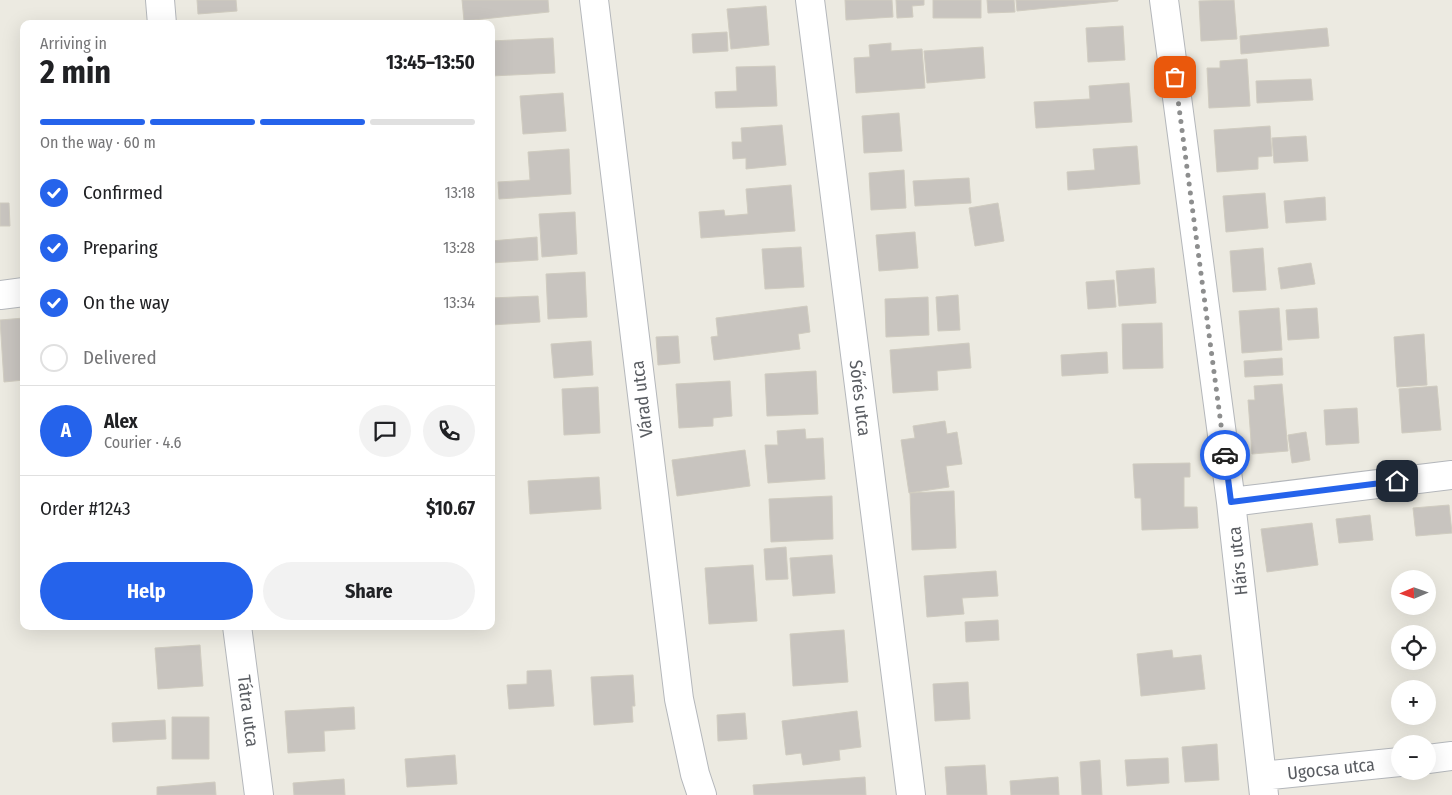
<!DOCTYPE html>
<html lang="en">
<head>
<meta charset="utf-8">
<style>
  :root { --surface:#fff; --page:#f2f2f2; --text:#202124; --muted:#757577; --line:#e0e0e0; --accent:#2563eb }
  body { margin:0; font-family:"Fira Sans Condensed",sans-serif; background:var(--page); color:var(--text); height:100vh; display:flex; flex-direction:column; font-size:19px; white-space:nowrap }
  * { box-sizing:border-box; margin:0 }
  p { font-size:16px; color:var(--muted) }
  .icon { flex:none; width:28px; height:28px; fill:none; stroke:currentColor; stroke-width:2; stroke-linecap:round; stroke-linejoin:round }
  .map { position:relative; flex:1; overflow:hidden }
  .panel { position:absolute; left:20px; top:20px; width:475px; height:610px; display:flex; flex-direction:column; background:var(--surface); border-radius:10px; box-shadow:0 5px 20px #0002 }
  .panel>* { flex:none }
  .needle { width:32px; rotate:268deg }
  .tools { position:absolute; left:1391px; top:570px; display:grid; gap:10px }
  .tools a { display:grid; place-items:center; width:45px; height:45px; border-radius:50%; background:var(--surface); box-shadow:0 5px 20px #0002; font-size:25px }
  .pin { position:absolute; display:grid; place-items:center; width:42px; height:42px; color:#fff; margin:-21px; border-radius:10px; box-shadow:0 2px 8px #0006 }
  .courier { position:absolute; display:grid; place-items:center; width:50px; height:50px; margin:-25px; border:4px solid #2563eb; border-radius:50%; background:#fff; color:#222; box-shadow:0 1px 6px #0007 }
  .summary em { font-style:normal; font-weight:700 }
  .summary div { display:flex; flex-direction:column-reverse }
  .summary { display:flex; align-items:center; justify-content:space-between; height:85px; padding:0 20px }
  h1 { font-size:32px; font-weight:700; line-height:38px }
  .bar { display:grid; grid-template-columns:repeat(4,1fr); gap:8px 5px; align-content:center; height:60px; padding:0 20px }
  .bar i { height:6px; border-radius:4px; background:var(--line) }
  .bar .on { background:var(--accent) }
  .bar p { grid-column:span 4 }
  .line { display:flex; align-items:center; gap:12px; padding:0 20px; border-top:1px solid var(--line) }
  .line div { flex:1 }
  .round { display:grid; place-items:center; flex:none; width:52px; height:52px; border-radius:26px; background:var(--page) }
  ol { padding:0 20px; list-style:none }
  li { display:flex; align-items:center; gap:15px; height:55px }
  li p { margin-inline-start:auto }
  li .icon { padding:5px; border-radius:50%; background:var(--accent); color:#fff; stroke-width:4 }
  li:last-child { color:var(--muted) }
  li i { width:28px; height:28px; border:2px solid var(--line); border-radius:50% }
  .button { display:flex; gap:10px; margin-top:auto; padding:10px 20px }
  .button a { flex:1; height:58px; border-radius:30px; background:var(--accent); color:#fff; font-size:20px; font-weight:700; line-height:58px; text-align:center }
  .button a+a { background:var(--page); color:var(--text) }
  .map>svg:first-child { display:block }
  .building { fill:#c8c4bf; stroke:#d0ccc0 }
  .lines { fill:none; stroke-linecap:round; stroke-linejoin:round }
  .minor-casing { stroke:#b4b7bb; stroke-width:30 }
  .minor { stroke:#fff; stroke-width:28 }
  .done { stroke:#8d8e8e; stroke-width:5; stroke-dasharray:0 9 }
  .route { stroke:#2563eb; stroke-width:6 }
  .labels { text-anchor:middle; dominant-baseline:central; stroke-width:5; stroke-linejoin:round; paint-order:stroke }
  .street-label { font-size:18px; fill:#5a5d62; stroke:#fff }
</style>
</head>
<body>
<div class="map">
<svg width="1452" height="795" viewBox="0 0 1452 795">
  <rect width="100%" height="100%" fill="#eceae1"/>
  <path class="building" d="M197,0h39l1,11 -39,3z
    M462,0h86l1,12 -85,9z
    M845,0h47l1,17 -47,3z
    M896,0h28v5l-12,1 1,11 -16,1z
    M933,0h48v18h-48z
    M987,0h27l1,12 -27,1z
    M1016,0h102v1l-101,10z
    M1234,0l3,39 -36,2 -2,-40z
    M766,6l3,39 -38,4 -4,-40z
    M102,21l1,3h-35l-1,-1z
    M1123,26l2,34 -37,2 -2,-34z
    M1327,28l2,18 -88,8 -1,-18z
    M727,32l1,19 -35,2 -1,-19z
    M553,38l2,35 -64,3v-35z
    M891,43v8l31,-2 3,39 -69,5 -2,-35 16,-1 -1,-12z
    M983,47l2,31 -58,5 -3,-32z
    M1247,59l3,47 -41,2 -2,-40h13v-7z
    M775,66l2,40 -61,2 -1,-16 22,-1 -1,-24z
    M1311,79l2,21 -56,3 -1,-22z
    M1129,83l3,39 -96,6 -2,-26 56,-3 -1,-13z
    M563,93l3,38 -43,3 -3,-38z
    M899,113l3,38 -38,2 -2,-37z
    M782,125l4,40 -40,4v-11l-13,1 -1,-17h10l-1,-14z
    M1270,126l2,30 -14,1v12l-41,3 -3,-42z
    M1306,136l2,25 -34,2 -2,-25z
    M1137,146l3,38 -72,6 -1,-18 28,-2 -2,-21z
    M569,149l2,45 -72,5 -1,-17 32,-2 -2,-28z
    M904,170l2,38 -35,2 -2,-37z
    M969,178l2,25 -56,3 -2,-25z
    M791,185l4,46 -94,7 -2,-26 25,-2 1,6 23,-2 -2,-25z
    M1265,193l3,35 -42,4 -3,-36z
    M1325,197l1,23 -40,3 -2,-22z
    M0,203h9l1,23h-10z
    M998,203l6,38 -29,5 -6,-38z
    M575,212l2,42 -35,3 -3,-43z
    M915,232l3,36 -39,3 -3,-36z
    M537,237l1,23 -47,3v-22z
    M801,247l3,40 -39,2 -3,-40z
    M1263,248l3,42 -33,2 -3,-41z
    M1311,263l4,21 -34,5 -3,-21z
    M1154,268l2,35 -37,3 -3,-35z
    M585,272l2,45 -39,2 -2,-45z
    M1114,280l2,27 -28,2 -2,-27z
    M958,295l2,35 -22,1 -2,-34z
    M538,296l2,26 -49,3v-27z
    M928,297l1,38 -43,2 -1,-38z
    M807,306l3,26 -12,2 2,15 -86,11 -3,-23 7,-1 -2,-18z
    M1279,308l3,42 -40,3 -3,-42z
    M1317,308l2,30 -31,2 -2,-30z
    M24,318v62l-20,2 -4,-62z
    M1162,323l1,45 -40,1 -1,-45z
    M1424,334l3,51 -30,2 -3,-50z
    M678,336l2,27 -22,2 -2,-28z
    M591,341l2,34 -39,3 -3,-34z
    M969,343l2,25 -34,3 1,19 -45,3 -3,-43z
    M1107,352l1,21 -46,3 -1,-21z
    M1282,358l1,17 -38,2 -1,-16z
    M816,371l2,43 -51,2 -2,-42z
    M730,381l2,35 -19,2v8l-34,2 -3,-44z
    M1282,384l6,67 -36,3 -4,-54h7l-1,-14z
    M1437,386l4,44 -39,3 -3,-44z
    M598,387l2,46 -36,2 -2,-46z
    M1357,408l2,35 -33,2 -2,-35z
    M945,421l2,13 10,-2 5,32 -16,2 3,21 -40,6 -8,-53 14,-2 -2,-12z
    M805,429l1,10 17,-1 2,41 -57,4 -3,-38h13l-1,-14z
    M1306,432l4,28 -18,3 -4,-28z
    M745,450l5,36 -73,10 -5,-36z
    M1190,463v14h-6v30h13l1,21 -56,2 -1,-32h-6l-2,-34z
    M599,477l2,32 -71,5 -2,-33z
    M954,491l2,57 -44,2 -2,-57z
    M832,496l1,43 -62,3 -2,-43z
    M1449,505l3,28 -36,3 -3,-28z
    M1370,515l3,25 -34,3 -3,-24z
    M1312,523l6,42 -51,7 -6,-43z
    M786,547l2,32 -22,1 -2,-31z
    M832,555l3,38 -42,3 -3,-38z
    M753,565l4,56 -48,3 -4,-56z
    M996,571l2,25 -36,2 2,16 -37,3 -3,-41z
    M998,620l1,20 -33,2 -1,-20z
    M844,630l4,52 -55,4 -3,-52z
    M200,645l3,41 -45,3 -3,-41z
    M1172,650l1,8 28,-3 4,34 -64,7 -4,-42z
    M551,670l3,36 -45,3 -2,-24 20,-1v-13z
    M633,675l2,31h-3l1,16 -39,3 -3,-48z
    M968,682l2,37 -35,2 -2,-37z
    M354,707l1,22 -31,2 1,20 -37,2 -3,-42z
    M857,711l4,36 -22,3 1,10 -37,5 -2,-12 -15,2 -4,-34z
    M745,713l2,26 -29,2 -1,-26z
    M172,717h37v42h-37z
    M165,720l1,19 -53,3 -1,-19z
    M1217,744l2,36 -34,2 -3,-35z
    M455,755l2,29 -50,3 -2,-28z
    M1168,758l1,25 -42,3 -2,-26z
    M1100,760l2,35h-20l-2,-33z
    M985,765l2,30h-40l-2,-28z
    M865,777l1,18h-112l-1,-10z
    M1058,777l1,18h-48l-1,-14z
    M344,779l1,16h-51l-1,-12z
    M215,782l1,13h-59v-8z"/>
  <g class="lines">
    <defs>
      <path id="minor" d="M160,0l2,24
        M594,0l85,699 16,75 7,21
        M810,0l101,795
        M1164,0l67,502 33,293
        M0,295l24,-3
        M1231,502l221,-27
        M237,626l22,169
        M1428,759l24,-3
        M1262,776l138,-14"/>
    </defs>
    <use href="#minor" class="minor-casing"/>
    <use href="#minor" class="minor"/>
  </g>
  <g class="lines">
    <path class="done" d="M1175,77l50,378"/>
    <path class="route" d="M1225,455l6,47 166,-21"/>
  </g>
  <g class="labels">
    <g class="street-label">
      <text transform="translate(860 398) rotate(83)">Sőrés utca</text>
      <text transform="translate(642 399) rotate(-97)">Várad utca</text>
      <text transform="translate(1238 561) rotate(-96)">Hárs utca</text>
      <text transform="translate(248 711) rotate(83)">Tátra utca</text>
      <text transform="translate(1331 769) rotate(-6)">Ugocsa utca</text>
    </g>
  </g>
</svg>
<div class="tools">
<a><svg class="needle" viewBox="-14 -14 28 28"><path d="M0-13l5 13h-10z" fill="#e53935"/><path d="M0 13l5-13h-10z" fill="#757577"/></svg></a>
<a><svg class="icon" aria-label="locate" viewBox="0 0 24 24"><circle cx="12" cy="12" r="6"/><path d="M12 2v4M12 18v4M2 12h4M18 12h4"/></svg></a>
<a>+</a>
<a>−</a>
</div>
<div class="pin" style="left:1175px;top:77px;background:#ea580c"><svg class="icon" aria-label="bag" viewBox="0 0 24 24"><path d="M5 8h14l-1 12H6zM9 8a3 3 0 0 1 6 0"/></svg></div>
<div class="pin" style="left:1397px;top:481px;background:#1f2937"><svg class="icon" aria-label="home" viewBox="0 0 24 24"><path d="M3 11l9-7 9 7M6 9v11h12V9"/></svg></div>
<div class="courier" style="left:1225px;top:455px"><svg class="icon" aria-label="car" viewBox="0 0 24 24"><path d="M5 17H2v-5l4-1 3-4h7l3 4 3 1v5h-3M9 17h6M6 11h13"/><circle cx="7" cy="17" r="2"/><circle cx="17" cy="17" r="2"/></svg></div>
<section class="panel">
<div class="summary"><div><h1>2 min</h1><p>Arriving in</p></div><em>13:45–13:50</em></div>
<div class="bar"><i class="on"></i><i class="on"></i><i class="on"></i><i></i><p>On the way · 60 m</p></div>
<ol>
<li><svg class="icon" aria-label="check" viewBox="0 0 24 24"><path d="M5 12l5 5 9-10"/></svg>Confirmed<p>13:18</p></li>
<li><svg class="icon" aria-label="check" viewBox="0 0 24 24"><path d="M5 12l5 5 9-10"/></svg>Preparing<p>13:28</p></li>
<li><svg class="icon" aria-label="check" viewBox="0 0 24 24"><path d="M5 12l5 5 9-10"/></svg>On the way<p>13:34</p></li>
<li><i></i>Delivered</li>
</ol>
<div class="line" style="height:90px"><b class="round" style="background:var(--accent);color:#fff">A</b><div><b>Alex</b><p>Courier · 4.6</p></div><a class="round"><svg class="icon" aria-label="chat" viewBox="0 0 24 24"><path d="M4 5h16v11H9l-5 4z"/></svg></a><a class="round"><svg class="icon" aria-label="phone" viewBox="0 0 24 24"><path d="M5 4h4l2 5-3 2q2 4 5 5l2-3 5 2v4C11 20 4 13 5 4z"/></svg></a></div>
<div class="line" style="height:65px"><div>Order #1243</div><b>$10.67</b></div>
<div class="button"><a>Help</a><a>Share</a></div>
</section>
</div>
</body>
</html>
